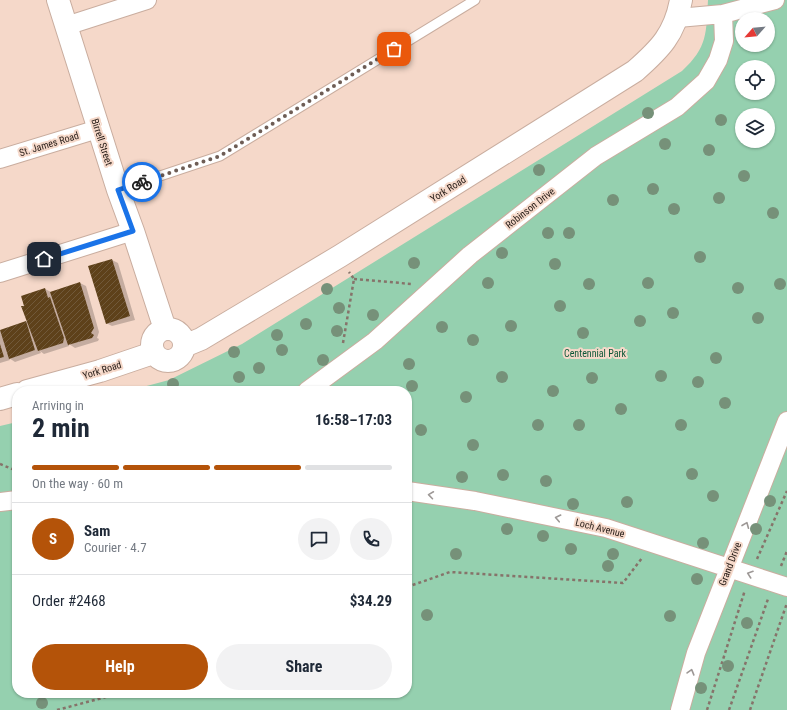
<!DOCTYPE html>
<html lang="en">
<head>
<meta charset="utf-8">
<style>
  :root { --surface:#fff; --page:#f2f2f3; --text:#1f2937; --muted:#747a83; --line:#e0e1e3; --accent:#b45309 }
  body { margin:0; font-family:"Roboto Condensed",sans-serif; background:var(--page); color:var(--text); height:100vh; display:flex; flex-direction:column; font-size:15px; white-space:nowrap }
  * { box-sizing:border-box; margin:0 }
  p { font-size:13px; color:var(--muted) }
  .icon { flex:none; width:22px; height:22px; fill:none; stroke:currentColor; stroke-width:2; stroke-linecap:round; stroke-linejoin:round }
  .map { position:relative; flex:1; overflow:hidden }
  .drawer { position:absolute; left:12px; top:386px; width:400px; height:312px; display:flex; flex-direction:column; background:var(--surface); border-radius:16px; box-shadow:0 1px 3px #0004 }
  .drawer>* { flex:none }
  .needle { width:26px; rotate:243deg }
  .tools { position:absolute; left:735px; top:12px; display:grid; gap:8px }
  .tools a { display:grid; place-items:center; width:40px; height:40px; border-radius:50%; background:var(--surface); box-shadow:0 1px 3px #0004; font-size:20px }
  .pin { position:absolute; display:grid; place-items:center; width:34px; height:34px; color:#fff; margin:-17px; border-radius:8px; box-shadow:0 2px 6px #0006 }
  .courier { position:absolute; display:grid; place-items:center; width:40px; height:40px; margin:-20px; border:3px solid #1a73e8; border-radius:50%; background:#fff; color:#222; box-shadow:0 1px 5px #0007 }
  .headline em { font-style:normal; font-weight:700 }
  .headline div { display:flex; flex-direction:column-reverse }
  .headline { display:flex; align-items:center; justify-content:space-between; height:68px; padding:0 20px }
  h1 { font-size:26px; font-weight:700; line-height:30px }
  .bar { display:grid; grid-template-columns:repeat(4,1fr); gap:6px 4px; align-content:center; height:48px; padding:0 20px }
  .bar i { height:5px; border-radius:3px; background:var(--line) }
  .bar .active { background:var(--accent) }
  .bar p { grid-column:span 4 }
  .line { display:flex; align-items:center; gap:10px; padding:0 20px; border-top:1px solid var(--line) }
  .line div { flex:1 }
  .round { display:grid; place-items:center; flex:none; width:42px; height:42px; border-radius:21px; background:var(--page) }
  .cta { display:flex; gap:8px; margin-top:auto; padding:8px 20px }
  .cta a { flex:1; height:46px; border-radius:24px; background:var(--accent); color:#fff; font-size:16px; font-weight:700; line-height:46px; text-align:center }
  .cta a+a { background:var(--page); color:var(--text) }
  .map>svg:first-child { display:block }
  .green { fill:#95d0af; fill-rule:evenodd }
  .shadow { fill:#0003 }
  .building { fill:url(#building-hatch) }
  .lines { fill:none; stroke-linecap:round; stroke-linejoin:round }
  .lane-casing { stroke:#c9ad9f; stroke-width:11 }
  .street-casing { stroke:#c9ad9f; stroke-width:20 }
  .secondary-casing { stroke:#c9ad9f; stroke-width:24 }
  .path { stroke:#86736a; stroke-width:2.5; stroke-dasharray:3 3; stroke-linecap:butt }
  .lane { stroke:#fff; stroke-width:9 }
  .street { stroke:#fff; stroke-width:18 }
  .secondary { stroke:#fff; stroke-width:22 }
  .tree { fill:#769179 }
  .oneway { stroke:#9d9896 }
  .done { stroke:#6e5d55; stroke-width:4; stroke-dasharray:0 7.2 }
  .route { stroke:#1a73e8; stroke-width:5 }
  .labels { text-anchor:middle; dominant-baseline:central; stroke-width:4; stroke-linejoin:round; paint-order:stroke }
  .street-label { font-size:10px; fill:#251b16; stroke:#f5d8c9 }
  .park-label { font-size:10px; fill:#0e5738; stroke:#f5d8c9 }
</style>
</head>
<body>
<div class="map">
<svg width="787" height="710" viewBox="0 0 787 710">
  <defs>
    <pattern id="building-hatch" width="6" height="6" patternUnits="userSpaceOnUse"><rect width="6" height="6" fill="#5e411a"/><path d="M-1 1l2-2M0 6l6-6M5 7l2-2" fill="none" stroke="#71593a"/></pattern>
  </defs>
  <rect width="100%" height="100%" fill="#f5d8c9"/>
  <path class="green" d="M708,0h79v710h-787v-284l17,-4v271h390v-302h-279l41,-11 73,-36 440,-273c26,-24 24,-38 26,-71zM742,19h26v26h-26zM742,67h26v26h-26zM742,115h26v26h-26z"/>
  <path class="shadow" d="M112,260l6,3 17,57 -23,6 -6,-3z
    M80,283l6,3 13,46 -2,6 2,1 -1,2 -23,7 -6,-4v2l-25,8 -4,-3 1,2 -26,9 -6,-4 1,2 -10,3v-32l28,-10 -3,-15 20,-17 6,3z"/>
  <path class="building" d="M112,259l18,57 -24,8 -18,-58z
    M80,282l14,46 -3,5 3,2 -2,3 -24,7 -18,-53z
    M45,288l3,10 2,-1 14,41 -1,5 -25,8 -17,-45h3l-3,-10z
    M26,321l9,29 -26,9 -9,-29z
    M0,344l4,13 -4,1z"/>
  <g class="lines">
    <defs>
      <path id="lane" d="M118,190l102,-34 255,-156"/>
      <path id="street" d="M678,18l45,-4 52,-14
        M66,26l81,-26
        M0,159l98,-30
        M0,273l133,-42
        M307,391l68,-50 95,-86 126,-99 81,-49 29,-26 12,-21 6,-19 -1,-27
        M407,491l68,10 131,27 181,59
        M0,502l17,-2
        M680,710l16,-57 91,-232"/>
      <path id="secondary" d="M58,0l60,190 15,41 32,98
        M152 345a16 16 0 1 1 32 0a16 16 0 1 1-32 0Z
        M184,346l17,-7 139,-83 295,-185c25,-22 40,-37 46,-71
        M27,391l73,-20 53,-18
        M0,399l17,-5"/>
    </defs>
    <use href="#lane" class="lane-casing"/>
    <use href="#street" class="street-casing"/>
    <use href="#secondary" class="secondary-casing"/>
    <path class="path" d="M354,279l58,5
      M343,343l11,-64 -5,-7
      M0,464l17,7
      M757,559l30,-68
      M781,566l6,-15
      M407,587l43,-15 173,11 19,-25
      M57,710l64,-17
      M707,710l38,-120
      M729,710l39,-111
      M750,710l37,-107"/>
    <use href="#lane" class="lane"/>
    <use href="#street" class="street"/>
    <use href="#secondary" class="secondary"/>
  </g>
  <g class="tree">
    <circle cx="648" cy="113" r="6"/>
    <circle cx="721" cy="120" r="6"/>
    <circle cx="665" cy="144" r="6"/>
    <circle cx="709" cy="150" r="6"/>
    <circle cx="539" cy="170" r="6"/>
    <circle cx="744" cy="176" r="6"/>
    <circle cx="653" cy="189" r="6"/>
    <circle cx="719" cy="198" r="6"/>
    <circle cx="613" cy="200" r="6"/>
    <circle cx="674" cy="209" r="6"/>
    <circle cx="773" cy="213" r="6"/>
    <circle cx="548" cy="233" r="6"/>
    <circle cx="569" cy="233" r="6"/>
    <circle cx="502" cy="253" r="6"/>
    <circle cx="700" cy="257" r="6"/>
    <circle cx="414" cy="263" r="6"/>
    <circle cx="555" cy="264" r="6"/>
    <circle cx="488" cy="283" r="6"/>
    <circle cx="648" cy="283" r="6"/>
    <circle cx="589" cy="284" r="6"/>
    <circle cx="780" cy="284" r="6"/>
    <circle cx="738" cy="288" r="6"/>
    <circle cx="327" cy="289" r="6"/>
    <circle cx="560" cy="306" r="6"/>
    <circle cx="339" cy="308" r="6"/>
    <circle cx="673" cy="313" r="6"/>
    <circle cx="373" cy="315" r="6"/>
    <circle cx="758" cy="318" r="6"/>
    <circle cx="640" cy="321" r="6"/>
    <circle cx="306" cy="324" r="6"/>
    <circle cx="511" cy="326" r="6"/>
    <circle cx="442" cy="327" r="6"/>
    <circle cx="337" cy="331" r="6"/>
    <circle cx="583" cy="333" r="6"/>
    <circle cx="277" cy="335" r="6"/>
    <circle cx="473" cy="340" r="6"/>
    <circle cx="282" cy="350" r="6"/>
    <circle cx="234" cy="352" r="6"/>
    <circle cx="716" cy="358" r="6"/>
    <circle cx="323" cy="360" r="6"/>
    <circle cx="409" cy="364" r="6"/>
    <circle cx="259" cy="368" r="6"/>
    <circle cx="661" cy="376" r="6"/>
    <circle cx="239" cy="377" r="6"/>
    <circle cx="502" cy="377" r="6"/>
    <circle cx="592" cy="378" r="6"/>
    <circle cx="698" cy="382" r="6"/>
    <circle cx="173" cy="384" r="6"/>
    <circle cx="412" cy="386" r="6"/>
    <circle cx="553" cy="391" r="6"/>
    <circle cx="466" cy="397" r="6"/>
    <circle cx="725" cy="403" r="6"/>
    <circle cx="621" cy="409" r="6"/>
    <circle cx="538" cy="425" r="6"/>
    <circle cx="579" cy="425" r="6"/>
    <circle cx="681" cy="425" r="6"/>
    <circle cx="421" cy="430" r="6"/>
    <circle cx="473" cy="445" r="6"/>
    <circle cx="692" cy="474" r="6"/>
    <circle cx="503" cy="475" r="6"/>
    <circle cx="462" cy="477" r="6"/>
    <circle cx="546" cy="481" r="6"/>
    <circle cx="713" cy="496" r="6"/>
    <circle cx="770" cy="501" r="6"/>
    <circle cx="627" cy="502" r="6"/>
    <circle cx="573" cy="504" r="6"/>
    <circle cx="507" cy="529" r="6"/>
    <circle cx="756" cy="529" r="6"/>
    <circle cx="543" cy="536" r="6"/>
    <circle cx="703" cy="543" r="6"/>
    <circle cx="571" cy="549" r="6"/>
    <circle cx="456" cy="554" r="6"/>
    <circle cx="613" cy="554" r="6"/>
    <circle cx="608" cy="566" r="6"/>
    <circle cx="697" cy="579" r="6"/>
    <circle cx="427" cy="615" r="6"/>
    <circle cx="670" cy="616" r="6"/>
    <circle cx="747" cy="623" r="6"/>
    <circle cx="728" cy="666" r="6"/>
    <circle cx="701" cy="688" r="6"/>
    <circle cx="42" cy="703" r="6"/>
  </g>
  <defs><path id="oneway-chevron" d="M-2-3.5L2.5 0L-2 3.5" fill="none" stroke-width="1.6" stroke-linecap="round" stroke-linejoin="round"/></defs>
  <g class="oneway">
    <use href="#oneway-chevron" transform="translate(431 495) rotate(-172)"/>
    <use href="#oneway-chevron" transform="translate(558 518) rotate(-168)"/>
    <use href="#oneway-chevron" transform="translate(746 525) rotate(-68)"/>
    <use href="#oneway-chevron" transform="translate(750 574) rotate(-161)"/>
    <use href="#oneway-chevron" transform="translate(691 672) rotate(-74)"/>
  </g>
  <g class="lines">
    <path class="done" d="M142,182l78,-26 174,-107"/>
    <path class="route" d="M44,259l89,-28 -15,-41 24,-8"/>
  </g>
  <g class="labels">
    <g class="street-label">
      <text transform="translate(102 142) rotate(72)">Birrell Street</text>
      <text transform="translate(49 144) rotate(-17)">St. James Road</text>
      <text transform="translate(448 189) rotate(-32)">York Road</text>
      <text transform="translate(530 208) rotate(-38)">Robinson Drive</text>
      <text transform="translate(102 370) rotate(-17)">York Road</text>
      <text transform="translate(600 528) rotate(14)">Loch Avenue</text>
      <text transform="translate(730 564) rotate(-69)">Grand Drive</text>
    </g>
    <g class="park-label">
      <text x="595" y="353">Centennial Park</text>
    </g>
  </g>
</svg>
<div class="tools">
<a><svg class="needle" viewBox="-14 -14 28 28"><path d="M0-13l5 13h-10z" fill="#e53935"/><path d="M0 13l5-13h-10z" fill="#747a83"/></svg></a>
<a><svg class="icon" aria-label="locate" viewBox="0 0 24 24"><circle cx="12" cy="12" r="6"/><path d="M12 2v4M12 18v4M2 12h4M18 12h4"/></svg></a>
<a><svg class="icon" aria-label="layers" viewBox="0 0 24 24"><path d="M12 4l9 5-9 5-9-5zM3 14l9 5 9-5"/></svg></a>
</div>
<div class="pin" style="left:394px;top:49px;background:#ea580c"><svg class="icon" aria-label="bag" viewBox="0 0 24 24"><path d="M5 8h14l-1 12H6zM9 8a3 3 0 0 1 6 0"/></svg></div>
<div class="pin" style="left:44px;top:259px;background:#1f2937"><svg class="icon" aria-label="home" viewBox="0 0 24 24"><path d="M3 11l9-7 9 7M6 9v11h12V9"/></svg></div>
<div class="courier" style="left:142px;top:182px"><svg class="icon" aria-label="bike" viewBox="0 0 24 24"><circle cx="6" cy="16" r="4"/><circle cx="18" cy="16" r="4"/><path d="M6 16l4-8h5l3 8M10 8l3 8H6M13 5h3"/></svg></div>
<section class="drawer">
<div class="headline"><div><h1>2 min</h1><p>Arriving in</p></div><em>16:58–17:03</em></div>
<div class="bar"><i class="active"></i><i class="active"></i><i class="active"></i><i></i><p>On the way · 60 m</p></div>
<div class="line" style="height:72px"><b class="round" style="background:var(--accent);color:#fff">S</b><div><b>Sam</b><p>Courier · 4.7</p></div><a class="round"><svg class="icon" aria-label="chat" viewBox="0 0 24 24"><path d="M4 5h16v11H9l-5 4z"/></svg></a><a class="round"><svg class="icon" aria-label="phone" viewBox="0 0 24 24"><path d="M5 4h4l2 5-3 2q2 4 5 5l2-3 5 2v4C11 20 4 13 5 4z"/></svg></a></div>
<div class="line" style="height:52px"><div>Order #2468</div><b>$34.29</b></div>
<div class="cta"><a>Help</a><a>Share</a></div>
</section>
</div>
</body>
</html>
